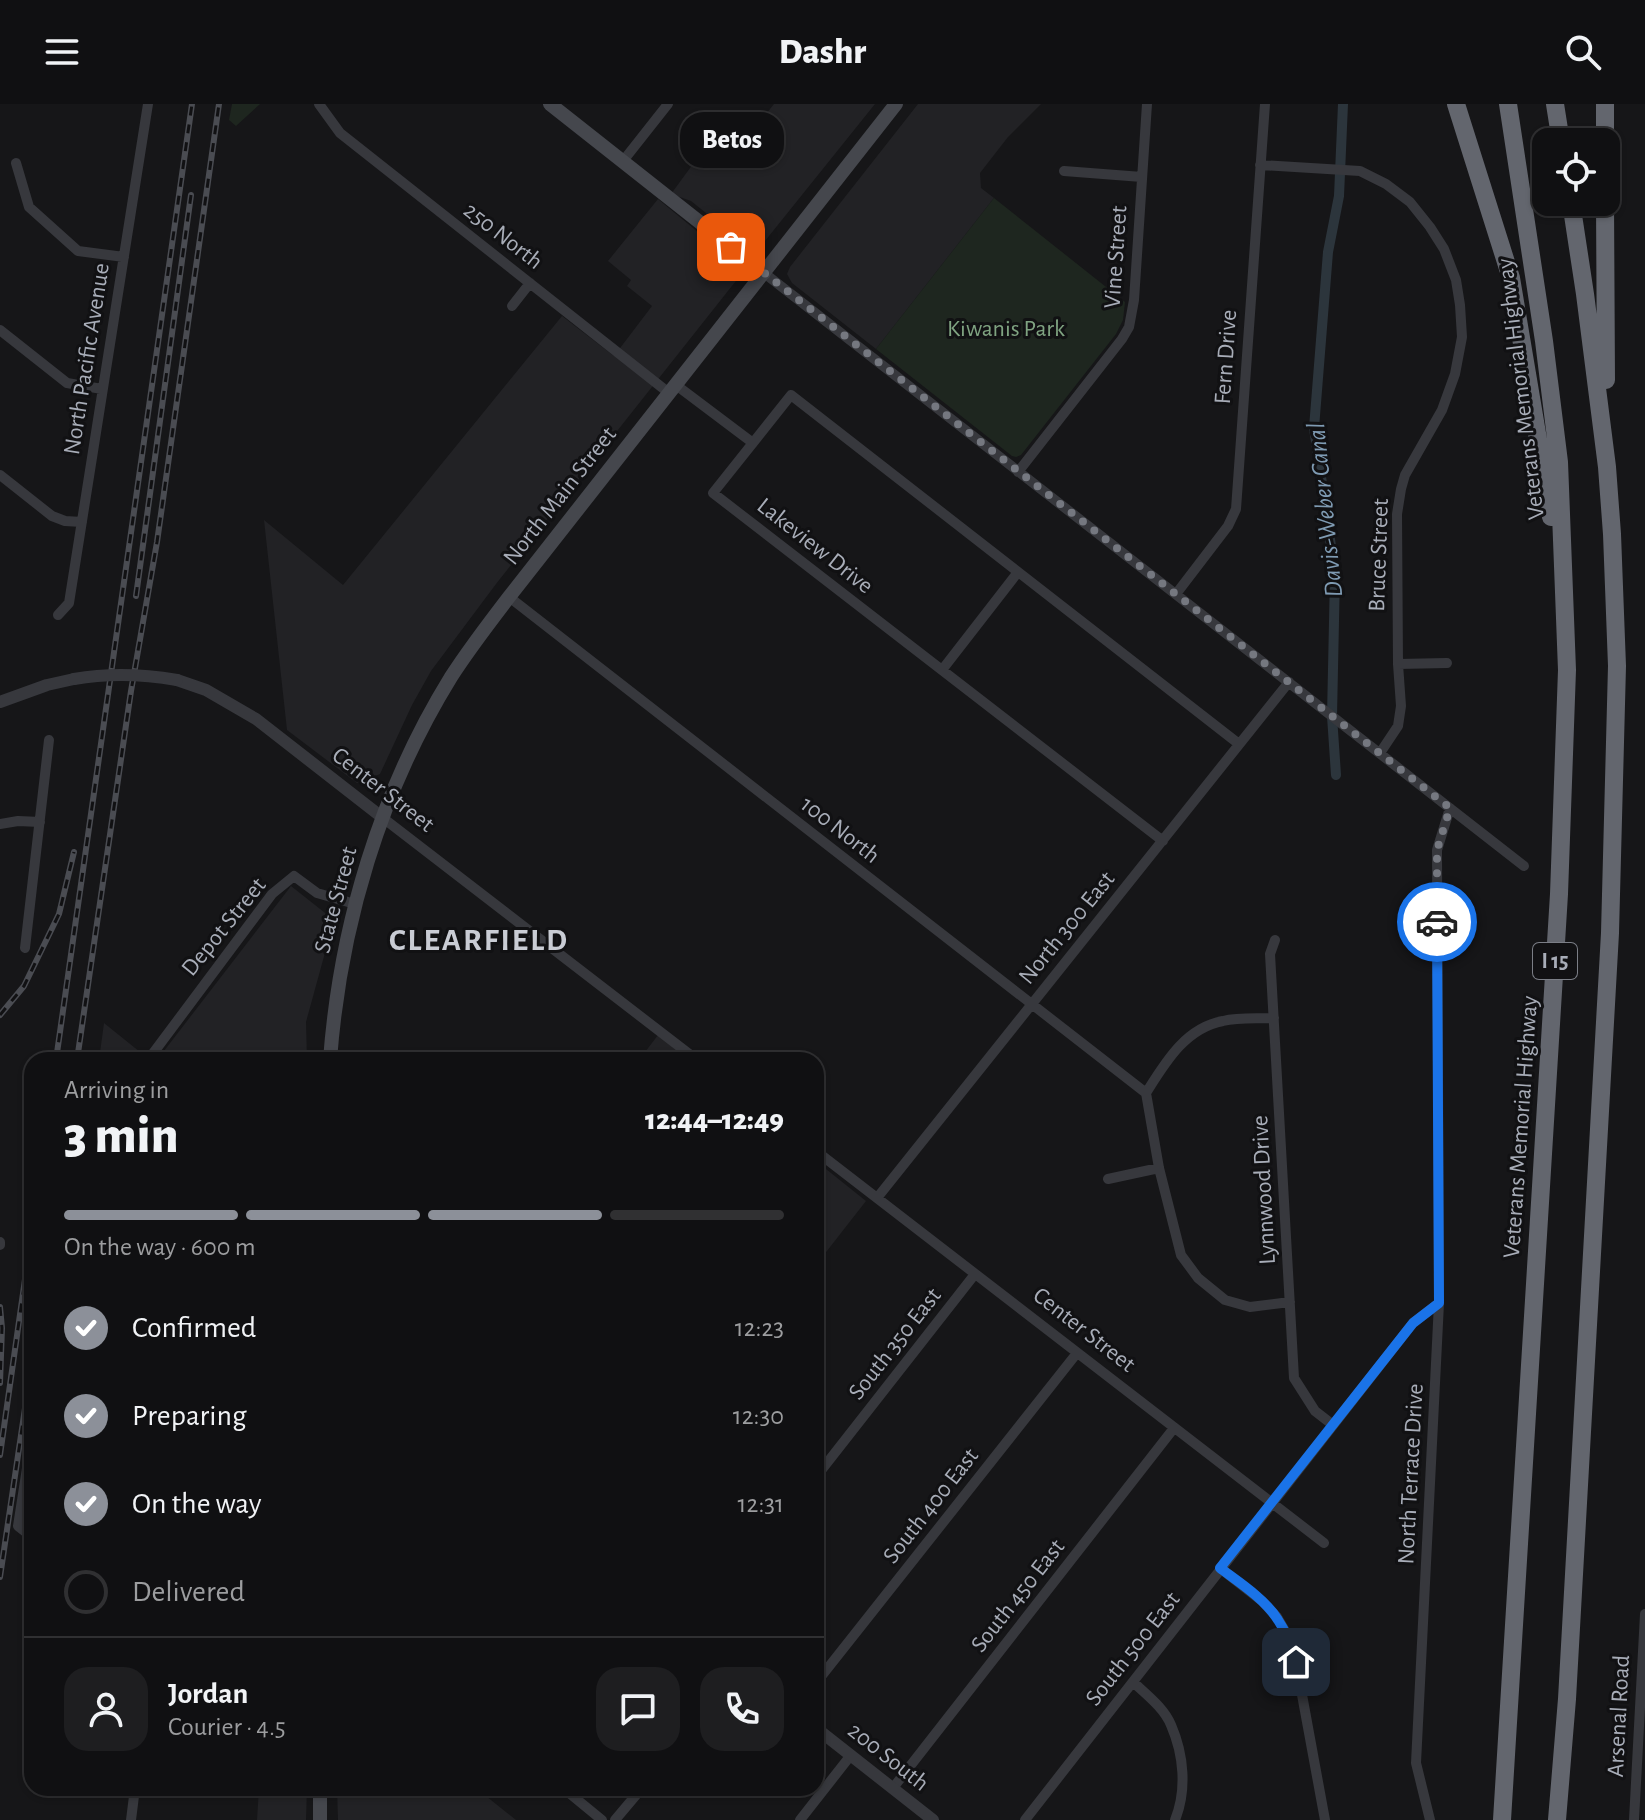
<!DOCTYPE html>
<html lang="en">
<head>
<meta charset="utf-8">
<style>
  :root { --surface:#101012; --page:#1e1e20; --text:#f1f3f6; --muted:#9c9d9f; --line:#303032; --accent:#8c9099 }
  body { margin:0; font-family:"Alegreya Sans",sans-serif; background:var(--page); color:var(--text); height:100vh; display:flex; flex-direction:column; font-size:30px; white-space:nowrap }
  * { box-sizing:border-box; margin:0 }
  p { font-size:26px; color:var(--muted) }
  .icon { flex:none; width:44px; height:44px; fill:none; stroke:currentColor; stroke-width:2; stroke-linecap:round; stroke-linejoin:round }
  .map { position:relative; flex:1; overflow:hidden }
  .side { position:absolute; left:24px; top:948px; width:800px; height:744px; display:flex; flex-direction:column; background:var(--surface); border-radius:24px; box-shadow:0 2px 6px #0004,0 0 0 2px var(--line) }
  .side>* { flex:none }
  .buttons { position:absolute; left:1532px; top:24px; display:grid; gap:16px }
  .buttons a { display:grid; place-items:center; width:88px; height:88px; border-radius:16px; background:var(--surface); box-shadow:0 2px 6px #0004,0 0 0 2px var(--line); font-size:40px }
  .pin { position:absolute; display:grid; place-items:center; width:68px; height:68px; color:#fff; margin:-34px; border-radius:16px; box-shadow:0 4px 12px #0006 }
  .courier { position:absolute; display:grid; place-items:center; width:80px; height:80px; margin:-40px; border:6px solid #1a73e8; border-radius:50%; background:#fff; color:#222; box-shadow:0 2px 10px #0007 }
  .bubble { position:absolute; height:56px; border-radius:24px; background:var(--surface); box-shadow:0 2px 6px #0004,0 0 0 2px var(--line); font-size:26px; font-weight:800; line-height:56px; text-align:center }
  .head em { font-style:normal; font-weight:800 }
  .head div { display:flex; flex-direction:column-reverse }
  .head { display:flex; align-items:center; justify-content:space-between; height:136px; padding:0 40px }
  h1 { font-size:52px; font-weight:800; line-height:60px }
  .bar { display:grid; grid-template-columns:repeat(4,1fr); gap:12px 8px; align-content:center; height:96px; padding:0 40px }
  .bar i { height:10px; border-radius:6px; background:var(--line) }
  .bar .on { background:var(--accent) }
  .bar p { grid-column:span 4 }
  .line { display:flex; align-items:center; gap:20px; padding:0 40px; border-top:2px solid var(--line) }
  .line div { flex:1 }
  .round { display:grid; place-items:center; flex:none; width:84px; height:84px; border-radius:24px; background:var(--page) }
  ol { padding:0 40px; list-style:none }
  li { display:flex; align-items:center; gap:24px; height:88px }
  li p { margin-inline-start:auto }
  li .icon { padding:8px; border-radius:50%; background:var(--accent); color:#fff; stroke-width:4 }
  li:last-child { color:var(--muted) }
  li i { width:44px; height:44px; border:4px solid var(--line); border-radius:50% }
  header { display:flex; justify-content:space-between; align-items:center; height:104px; padding:0 40px; background:var(--surface); font-size:36px; font-weight:800 }
  .map>svg:first-child { display:block }
  .built { fill:#222225 }
  .green { fill:#1e261f }
  .lines { fill:none; stroke-linecap:round; stroke-linejoin:round }
  .canal { stroke:#2c353c; stroke-width:10 }
  .minor { stroke:#37383d; stroke-width:10 }
  .tertiary { stroke:#37383d; stroke-width:12 }
  .secondary { stroke:#45474d; stroke-width:14 }
  .motorway { stroke:#63666e; stroke-width:18 }
  .rail-casing { stroke:#4a4c52; stroke-width:6 }
  .rail { stroke:#111113; stroke-width:3; stroke-dasharray:9; stroke-linecap:butt }
  .tertiary-bridge { stroke:#37383d; stroke-width:12 }
  .done { stroke:#757880; stroke-width:8; stroke-dasharray:0 14.4 }
  .route { stroke:#1a73e8; stroke-width:10 }
  .labels { text-anchor:middle; dominant-baseline:central; stroke-width:6; stroke-linejoin:round; paint-order:stroke }
  .shield { fill:#111113; stroke:#7b7e86; stroke-width:2 }
  .shield-label { font-size:22px; font-weight:bold; fill:#a8adb8 }
  .street-label { font-size:24px; fill:#a8adb8; stroke:#111113 }
  .park-label { font-size:24px; fill:#7fa381; stroke:#111113 }
  .water-label { font-size:26px; font-style:italic; fill:#7f9bb3; stroke:#111113 }
  .district-label { font-size:32px; font-weight:bold; letter-spacing:2px; fill:#c9ccd4; stroke:#111113 }
</style>
</head>
<body>
<header><svg class="icon" aria-label="menu" viewBox="0 0 24 24"><path d="M4 6h16M4 12h16M4 18h16"/></svg>Dashr<svg class="icon" aria-label="search" viewBox="0 0 24 24"><circle cx="10" cy="10" r="6"/><path d="M15 15l6 6"/></svg></header>
<div class="map">
<svg width="1645" height="1716" viewBox="0 0 1645 1716">
  <rect width="100%" height="100%" fill="#161618"/>
  <path class="built" d="M774,0h101l-110,137 -19,4 -55,-44 -20,-7 52,-71 22,17z
    M918,0h123l-33,33 -28,36 1,15 13,10 -118,151 -84,-66 -5,-9 3,-7z
    M658,95l81,67v11l-243,307 -65,87 -19,34 -32,69 -23,9 -70,-53 -23,-210 79,65 219,-269 52,40 38,-50 -25,-20 4,-6 -23,-19z
    M291,782l43,34 -28,102 1,38h-150z
    M104,919l46,37h-51z
    M658,931l31,25h-50z
    M816,1057l50,40 -50,64z
    M259,1684h48l-1,32h-49z
    M337,1684h139l40,32h-178z"/>
  <path class="green" d="M232,0h28l-24,22 -7,-6z
    M994,94l131,104 -2,18 -7,14 -95,121 -5,2 -4,-1 -136,-107z"/>
  <g class="lines">
    <path class="canal" d="M1336,671l-4,-59 3,-142 -21,-146 14,-176 11,-56 4,-92"/>
    <path class="minor" d="M319,0l21,29 329,260
      M623,57l45,-57
      M16,59l13,44 49,44 46,6
      M1260,61l100,6 26,13 24,18 20,25 14,22 12,31 4,25 2,32 -7,37 -13,36 -37,65 -4,14 -4,25 1,150 3,42 -3,20 -18,27
      M1064,67l78,6
      M764,169l760,593
      M512,202l18,-23
      M0,226l67,53 35,6
      M676,281l77,58
      M1018,368l104,-133 7,-12 5,-27 13,-196
      M0,371l52,41 13,5 17,1
      M1176,490l52,-68 8,-17 29,-405
      M509,493l637,496
      M58,511l11,-12 79,-499
      M1398,560l49,-1
      M942,566l76,-98
      M383,714l314,242
      M0,720l18,-3 22,1
      M1163,737l-450,-348 78,-98 448,349
      M1275,836l-5,14 24,424 21,33 18,14
      M25,844l24,-208
      M1274,914c-17,1 -35,-1 -51,3 -38,7 -58,42 -77,72l13,75 22,87 17,23 27,22 25,7 40,-5
      M148,956l124,-166 22,-18 23,17 38,11
      M816,1047l508,392
      M1108,1075l51,-11
      M877,1094l412,-516
      M0,1138v3
      M32,1332l-14,90 14,11
      M816,1373l159,-203
      M1220,1464l42,33 15,16 11,19 8,26 29,158
      M1133,1578c14,13 31,26 38,43 13,30 16,65 4,95
      M816,1579l261,-330
      M563,1684l39,32
      M893,1684l281,-360
      M131,1716l4,-32
      M615,1716l27,-32
      M800,1716l51,-65
      M1025,1716l388,-497 26,-20
      M1430,1716l-14,-57 23,-460 -2,-453 13,-42
      M1634,1716l11,-206"/>
    <path class="tertiary" d="M177,576l29,10 50,29 127,99
      M0,598l47,-17 27,-6
      M816,1624l117,92"/>
    <path class="secondary" d="M550,0l214,169
      M330,956c10,-134 50,-268 121,-383 18,-28 38,-54 58,-80l387,-493
      M320,1684v32"/>
    <path class="motorway" d="M1456,0l55,174 40,239
      M1555,0l6,38
      M1605,0v38
      M1605,98l1,178
      M1502,1716l57,-926 8,-224 -8,-208 -15,-121 -36,-237
      M1557,1716l10,-121 43,-766 7,-267 -5,-132 -5,-67 -22,-173 -14,-92"/>
    <defs>
      <path id="rail" d="M136,492l55,-401
        M0,911l24,-29 35,-72 15,-62
        M56,956l136,-956
        M77,956l54,-369 26,-149 62,-438
        M0,1203l2,21 -2,55
        M0,1351l32,-225
        M0,1473l32,-216"/>
    </defs>
    <use href="#rail" class="rail-casing"/>
    <use href="#rail" class="rail"/>
    <path class="tertiary-bridge" d="M74,575c35,-6 68,-5 103,1"/>
  </g>
  <g class="lines">
    <path class="done" d="M731,143l719,561 -13,42v72"/>
    <path class="route" d="M1296,1558c-5,-15 -9,-29 -18,-42 -13,-21 -38,-37 -58,-52l193,-245 26,-20 -2,-381"/>
  </g>
  <g class="labels">
    <rect class="shield" x="1533" y="839" width="44" height="36" rx="6"/>
    <g class="shield-label">
      <text x="1555" y="857">I 15</text>
    </g>
    <g class="street-label">
      <text transform="translate(503 132) rotate(38)">250 North</text>
      <text transform="translate(1116 153) rotate(-86)">Vine Street</text>
      <text transform="translate(1226 253) rotate(-86)">Fern Drive</text>
      <text transform="translate(87 255) rotate(-81)">North Pacific Avenue</text>
      <text transform="translate(1521 285) rotate(-97)">Veterans Memorial Highway</text>
      <text transform="translate(560 392) rotate(-52)">North Main Street</text>
      <text transform="translate(815 442) rotate(38)">Lakeview Drive</text>
      <text transform="translate(1379 451) rotate(-88)">Bruce Street</text>
      <text transform="translate(383 686) rotate(38)">Center Street</text>
      <text transform="translate(840 726) rotate(38)">100 North</text>
      <text transform="translate(336 796) rotate(-75)">State Street</text>
      <text transform="translate(224 823) rotate(-51)">Depot Street</text>
      <text transform="translate(1067 824) rotate(-51)">North 300 East</text>
      <text transform="translate(1521 1023) rotate(-86)">Veterans Memorial Highway</text>
      <text transform="translate(1264 1086) rotate(-93)">Lynnwood Drive</text>
      <text transform="translate(1084 1226) rotate(38)">Center Street</text>
      <text transform="translate(895 1240) rotate(-52)">South 350 East</text>
      <text transform="translate(1411 1370) rotate(-87)">North Terrace Drive</text>
      <text transform="translate(931 1402) rotate(-52)">South 400 East</text>
      <text transform="translate(1018 1492) rotate(-52)">South 450 East</text>
      <text transform="translate(1133 1545) rotate(-52)">South 500 East</text>
      <text transform="translate(1619 1612) rotate(-87)">Arsenal Road</text>
      <text transform="translate(888 1653) rotate(38)">200 South</text>
    </g>
    <g class="park-label">
      <text x="1006" y="225">Kiwanis Park</text>
    </g>
    <g class="water-label">
      <text transform="translate(1325 406) rotate(-96)">Davis-Weber Canal</text>
    </g>
    <g class="district-label">
      <text x="479" y="836">CLEARFIELD</text>
    </g>
  </g>
</svg>
<div class="buttons">
<a><svg class="icon" aria-label="locate" viewBox="0 0 24 24"><circle cx="12" cy="12" r="6"/><path d="M12 2v4M12 18v4M2 12h4M18 12h4"/></svg></a>
</div>
<div class="pin" style="left:731px;top:143px;background:#ea580c"><svg class="icon" aria-label="bag" viewBox="0 0 24 24"><path d="M5 8h14l-1 12H6zM9 8a3 3 0 0 1 6 0"/></svg></div>
<div class="pin" style="left:1296px;top:1558px;background:#1f2937"><svg class="icon" aria-label="home" viewBox="0 0 24 24"><path d="M3 11l9-7 9 7M6 9v11h12V9"/></svg></div>
<div class="courier" style="left:1437px;top:818px"><svg class="icon" aria-label="car" viewBox="0 0 24 24"><path d="M5 17H2v-5l4-1 3-4h7l3 4 3 1v5h-3M9 17h6M6 11h13"/><circle cx="7" cy="17" r="2"/><circle cx="17" cy="17" r="2"/></svg></div>
<div class="bubble" style="left:680px;top:8px;width:104px">Betos</div>
<section class="side">
<div class="head"><div><h1>3 min</h1><p>Arriving in</p></div><em>12:44–12:49</em></div>
<div class="bar"><i class="on"></i><i class="on"></i><i class="on"></i><i></i><p>On the way · 600 m</p></div>
<ol>
<li><svg class="icon" aria-label="check" viewBox="0 0 24 24"><path d="M5 12l5 5 9-10"/></svg>Confirmed<p>12:23</p></li>
<li><svg class="icon" aria-label="check" viewBox="0 0 24 24"><path d="M5 12l5 5 9-10"/></svg>Preparing<p>12:30</p></li>
<li><svg class="icon" aria-label="check" viewBox="0 0 24 24"><path d="M5 12l5 5 9-10"/></svg>On the way<p>12:31</p></li>
<li><i></i>Delivered</li>
</ol>
<div class="line" style="height:144px"><a class="round"><svg class="icon" aria-label="person" viewBox="0 0 24 24"><circle cx="12" cy="8" r="4"/><path d="M4 21q1-7 8-7t8 7"/></svg></a><div><b>Jordan</b><p>Courier · 4.5</p></div><a class="round"><svg class="icon" aria-label="chat" viewBox="0 0 24 24"><path d="M4 5h16v11H9l-5 4z"/></svg></a><a class="round"><svg class="icon" aria-label="phone" viewBox="0 0 24 24"><path d="M5 4h4l2 5-3 2q2 4 5 5l2-3 5 2v4C11 20 4 13 5 4z"/></svg></a></div>
</section>
</div>
</body>
</html>
